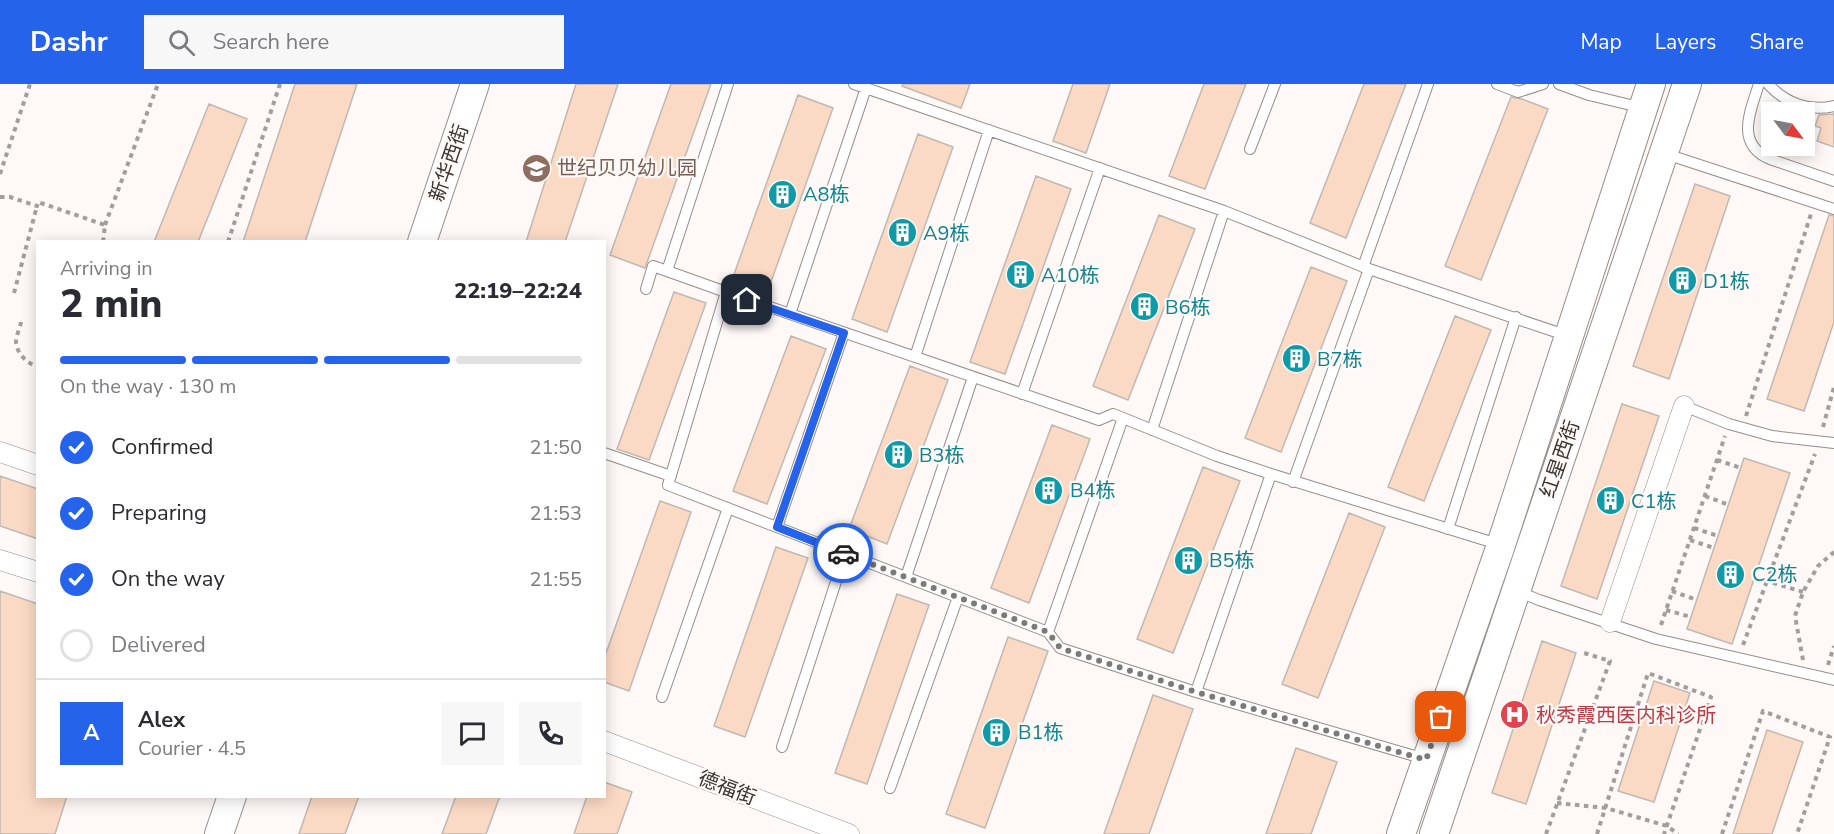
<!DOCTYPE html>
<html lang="en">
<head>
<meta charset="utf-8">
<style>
  :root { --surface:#fff; --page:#f7f7f7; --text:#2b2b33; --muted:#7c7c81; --line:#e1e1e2; --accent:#2563eb }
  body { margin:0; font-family:"Nunito Sans","Noto Sans SC",sans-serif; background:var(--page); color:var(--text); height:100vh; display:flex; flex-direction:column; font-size:22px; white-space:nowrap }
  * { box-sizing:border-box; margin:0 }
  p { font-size:20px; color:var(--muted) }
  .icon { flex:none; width:33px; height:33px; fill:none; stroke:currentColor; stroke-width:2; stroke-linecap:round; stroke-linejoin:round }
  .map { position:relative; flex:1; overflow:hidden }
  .drawer { position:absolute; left:36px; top:156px; width:570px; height:558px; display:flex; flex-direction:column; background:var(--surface); border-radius:0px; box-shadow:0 3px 15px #0003 }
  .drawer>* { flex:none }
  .needle { width:39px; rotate:122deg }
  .fabs { position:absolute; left:1761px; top:18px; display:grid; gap:12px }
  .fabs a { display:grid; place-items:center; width:54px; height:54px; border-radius:0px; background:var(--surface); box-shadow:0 3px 15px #0003; font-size:30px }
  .pin { position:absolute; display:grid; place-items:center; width:51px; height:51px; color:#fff; margin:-26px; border-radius:12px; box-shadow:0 3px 9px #0006 }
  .courier { position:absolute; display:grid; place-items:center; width:60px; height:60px; margin:-30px; border:4px solid #2563eb; border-radius:50%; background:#fff; color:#222; box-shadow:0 2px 8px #0007 }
  .overview em { font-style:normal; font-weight:800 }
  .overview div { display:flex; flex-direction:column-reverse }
  .overview { display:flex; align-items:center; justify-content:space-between; height:102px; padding:0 24px }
  h1 { font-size:39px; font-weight:800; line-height:45px }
  .bar { display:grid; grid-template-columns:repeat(4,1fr); gap:9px 6px; align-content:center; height:72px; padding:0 24px }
  .bar i { height:8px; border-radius:4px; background:var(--line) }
  .bar .selected { background:var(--accent) }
  .bar p { grid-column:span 4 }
  .line { display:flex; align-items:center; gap:15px; padding:0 24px; border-top:2px solid var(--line) }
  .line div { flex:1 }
  .round { display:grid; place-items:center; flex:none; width:63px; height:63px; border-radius:0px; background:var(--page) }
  ol { padding:0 24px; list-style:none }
  li { display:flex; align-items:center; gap:18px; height:66px }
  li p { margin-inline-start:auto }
  li .icon { padding:6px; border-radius:50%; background:var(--accent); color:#fff; stroke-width:4 }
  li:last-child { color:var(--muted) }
  li i { width:33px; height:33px; border:3px solid var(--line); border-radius:50% }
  header { display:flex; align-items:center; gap:36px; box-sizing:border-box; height:84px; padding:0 30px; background:var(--accent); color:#fff }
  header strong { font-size:28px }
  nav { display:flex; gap:33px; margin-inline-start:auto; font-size:21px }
  .search { width:420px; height:54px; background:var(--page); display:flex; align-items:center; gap:15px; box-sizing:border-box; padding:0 21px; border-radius:0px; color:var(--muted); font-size:22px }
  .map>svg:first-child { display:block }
  .building { fill:#fbdac5; stroke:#c1b8b2; stroke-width:1.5 }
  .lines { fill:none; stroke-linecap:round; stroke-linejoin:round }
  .lane-casing { stroke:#978d88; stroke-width:12 }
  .street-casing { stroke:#978d88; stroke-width:21 }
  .secondary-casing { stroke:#978d88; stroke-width:30 }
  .path { stroke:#a29e9c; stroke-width:4; stroke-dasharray:4.5 4.5; stroke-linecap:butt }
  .lane { stroke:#fff; stroke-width:10 }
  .street { stroke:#fff; stroke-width:20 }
  .secondary { stroke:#fff; stroke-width:28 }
  .done { stroke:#7d7977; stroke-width:6; stroke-dasharray:0 10.8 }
  .route { stroke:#2563eb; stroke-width:8 }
  .labels { text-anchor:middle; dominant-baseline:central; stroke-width:4.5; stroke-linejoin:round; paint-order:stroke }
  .street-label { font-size:20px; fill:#383432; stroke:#fef9f7 }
  .education-label { font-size:20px; fill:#785e54; stroke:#fef9f7; text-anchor:start }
  .culture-label { font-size:20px; fill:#0d838f; stroke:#fef9f7; text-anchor:start }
  .health-label { font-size:20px; fill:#be3a42; stroke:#fef9f7; text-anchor:start }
</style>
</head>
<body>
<header>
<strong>Dashr</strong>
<div class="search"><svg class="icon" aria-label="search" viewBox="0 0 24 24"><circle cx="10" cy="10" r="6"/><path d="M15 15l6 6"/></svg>Search here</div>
<nav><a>Map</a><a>Layers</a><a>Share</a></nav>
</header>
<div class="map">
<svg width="1834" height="750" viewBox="0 0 1834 750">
  <rect width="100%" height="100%" fill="#fef9f7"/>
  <path class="building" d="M295,0h62l-52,158h-62z
    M576,0h42l-53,158h-39z
    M671,0h40l-66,184 -35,-13z
    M903,0h67l-9,24 -59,-22z
    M1073,0h37l-24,69 -33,-12z
    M1204,0h42l-41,105 -36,-13z
    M1364,0h42l-60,154 -36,-15z
    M798,11l35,13 -66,185 -35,-13z
    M1511,13l11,2 26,10 -67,171 -36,-14z
    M209,20l38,15 -49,123h-44z
    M1834,30v33l-17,-6 4,-13 -6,-2 4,-11z
    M918,50l35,13 -66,185 -35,-13z
    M1036,92l35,13 -66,185 -35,-12z
    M1695,100l35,12 -61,183 -36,-13z
    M1159,131l36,14 -67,171 -35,-14z
    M1829,131l5,1v106l-30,89 -37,-12z
    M1311,183l36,14 -66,171 -36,-14z
    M674,208l32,11 -57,157 -32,-11z
    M1455,232l36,14 -67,171 -36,-14z
    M791,252l35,13 -59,155 -34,-13z
    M910,282l38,14 -61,164 -38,-15z
    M1622,320l37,12 -62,183 -36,-13z
    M1052,341l38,14 -61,164 -38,-15z
    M1744,374l46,15 -58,171 -45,-15z
    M1203,383l37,14 -67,172 -36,-14z
    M0,392l38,13v50l-38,-13z
    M660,417l31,11 -62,179 -25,-9v-23z
    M1349,429l36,14 -67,171 -36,-14z
    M776,463l32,11 -63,179 -31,-11z
    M0,507l38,13v192h29l-12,38h-55z
    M897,510l32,11 -62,179 -32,-11z
    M1008,553l40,14 -63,177 -39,-14z
    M1542,557l34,12 -50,151 -34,-11z
    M1654,597l36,12 -36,109 -36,-11z
    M1153,611l40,14 -44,125h-45z
    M1767,646l36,12 -31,92h-39z
    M1296,664l41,14 -26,72h-45z
    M604,698l28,10 -15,42h-43l13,-38h17z
    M312,712h47l-14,38h-46z
    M456,712h44l-14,38h-44z"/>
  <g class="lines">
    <defs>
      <path id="lane" d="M854,0l370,127 145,58 199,67
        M1497,0l21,8 25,-8
        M1559,0l30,11 54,13
        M1759,0c-9,28 -24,60 11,75l64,22
        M1768,0c17,19 41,28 66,22
        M1250,65l25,-65
        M1666,70l168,55
        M1363,183l65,-183
        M667,187l61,-187
        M646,205l7,-23 73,26
        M790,230l76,-226
        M915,273l74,-227
        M1022,310l78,-226
        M1684,322l45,18 43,12 62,7
        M1152,346l72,-219
        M604,369l67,23
        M1293,398l76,-213
        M777,443l67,-194
        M1448,445l68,-212
        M906,493l67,-200
        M1517,507l22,9 117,39 178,41
        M1048,548l75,-214
        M1196,608l75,-218
        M662,613l66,-189
        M782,663l63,-193
        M1425,675l-229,-67 -136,-44 -12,-16 -380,-147 58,-193 373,128 14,-6 104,42 54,18 230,71
        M890,704l68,-191"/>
      <path id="street" d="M0,368l38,13
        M0,476l38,12
        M1610,538l74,-216
        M604,657l245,93"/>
      <path id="secondary" d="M422,158l53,-158
        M219,750l13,-38
        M1401,750l99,-286 151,-464
        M1434,750l253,-750"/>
    </defs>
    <use href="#lane" class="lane-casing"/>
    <use href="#street" class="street-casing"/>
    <use href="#secondary" class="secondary-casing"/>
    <path class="path" d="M0,90l30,-90
      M0,113h10l27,9 1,-4 67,23 -2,17
      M105,141l53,-141
      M228,158l52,-158
      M14,209l23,-87
      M21,238c-1,6 -5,14 -5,20 1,12 11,21 22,25
      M1746,332l65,-202
      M1823,343l11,-40
      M1717,376l24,8
      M1705,412l24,9
      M1694,444l24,8
      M1690,456l24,8
      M1672,507l25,9
      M1803,508l-36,-11 48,-127
      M1666,526l25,7
      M1661,541l64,-189
      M1743,561l24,-64
      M1803,576l-8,-44 8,-24 15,-26 16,-14
      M1828,581l6,-19
      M1557,719l49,5 61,18 11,8
      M1546,750l64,-173 -29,-9
      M1597,750l51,-161 63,24 -47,137
      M1722,750l41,-123 67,26 -33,97"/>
    <use href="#lane" class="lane"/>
    <use href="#street" class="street"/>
    <use href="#secondary" class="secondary"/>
  </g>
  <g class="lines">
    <path class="done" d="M843,469l205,79 12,16 136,44 230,68 15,-43"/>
    <path class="route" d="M747,216l97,33 -67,194 66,26"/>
  </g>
  <defs>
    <symbol id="school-disc" viewBox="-11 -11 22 22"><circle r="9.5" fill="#8d6e63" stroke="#fef9f7"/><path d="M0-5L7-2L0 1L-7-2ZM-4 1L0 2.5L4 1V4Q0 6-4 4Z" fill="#fff"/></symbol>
    <symbol id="building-disc" viewBox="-11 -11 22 22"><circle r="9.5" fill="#0f9aa8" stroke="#fef9f7"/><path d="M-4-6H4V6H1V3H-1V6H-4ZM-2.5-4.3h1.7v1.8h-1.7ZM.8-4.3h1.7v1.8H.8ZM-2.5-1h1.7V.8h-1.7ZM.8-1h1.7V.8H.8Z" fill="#fff"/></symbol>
    <symbol id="hospital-disc" viewBox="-11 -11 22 22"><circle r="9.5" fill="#e0444e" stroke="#fef9f7"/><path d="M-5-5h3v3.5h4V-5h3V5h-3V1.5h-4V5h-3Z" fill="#fff"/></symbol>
  </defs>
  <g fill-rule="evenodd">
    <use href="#school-disc" x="520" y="68" width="33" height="33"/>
    <use href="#building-disc" x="766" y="94" width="33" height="33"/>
    <use href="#building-disc" x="886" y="132" width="33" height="33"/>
    <use href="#building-disc" x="1004" y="174" width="33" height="33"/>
    <use href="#building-disc" x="1666" y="180" width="33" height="33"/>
    <use href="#building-disc" x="1128" y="206" width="33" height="33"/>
    <use href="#building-disc" x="1280" y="258" width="33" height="33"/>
    <use href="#building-disc" x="882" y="354" width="33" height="33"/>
    <use href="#building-disc" x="1032" y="390" width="33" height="33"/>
    <use href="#building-disc" x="1594" y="400" width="33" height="33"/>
    <use href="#building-disc" x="1172" y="460" width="33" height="33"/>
    <use href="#building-disc" x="1714" y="474" width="33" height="33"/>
    <use href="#hospital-disc" x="1498" y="614" width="33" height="33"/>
    <use href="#building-disc" x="980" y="632" width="33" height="33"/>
  </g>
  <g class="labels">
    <g class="street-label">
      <text transform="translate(449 79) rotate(-71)">新华西街</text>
      <text transform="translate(1560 375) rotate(-71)">红星西街</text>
      <text transform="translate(727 704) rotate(21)">德福街</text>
    </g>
    <g class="education-label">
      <text x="557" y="84">世纪贝贝幼儿园</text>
    </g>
    <g class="culture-label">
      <text x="803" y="110">A8栋</text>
      <text x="923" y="149">A9栋</text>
      <text x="1041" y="191">A10栋</text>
      <text x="1703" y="197">D1栋</text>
      <text x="1165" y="223">B6栋</text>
      <text x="1317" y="275">B7栋</text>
      <text x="919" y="371">B3栋</text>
      <text x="1070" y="406">B4栋</text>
      <text x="1631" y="417">C1栋</text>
      <text x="1209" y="476">B5栋</text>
      <text x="1752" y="490">C2栋</text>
      <text x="1018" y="648">B1栋</text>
    </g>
    <g class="health-label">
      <text x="1536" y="631">秋秀霞西医内科诊所</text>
    </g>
  </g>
</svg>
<div class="fabs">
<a><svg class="needle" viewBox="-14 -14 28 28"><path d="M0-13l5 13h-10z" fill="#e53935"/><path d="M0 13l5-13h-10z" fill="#7c7c81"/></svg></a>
</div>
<div class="pin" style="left:1441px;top:633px;background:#ea580c"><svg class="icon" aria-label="bag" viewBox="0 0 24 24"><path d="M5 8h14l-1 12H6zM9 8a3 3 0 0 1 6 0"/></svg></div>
<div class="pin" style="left:747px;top:216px;background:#1f2937"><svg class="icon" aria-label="home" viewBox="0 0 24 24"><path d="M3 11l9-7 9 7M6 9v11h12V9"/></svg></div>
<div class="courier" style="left:843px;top:469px"><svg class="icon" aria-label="car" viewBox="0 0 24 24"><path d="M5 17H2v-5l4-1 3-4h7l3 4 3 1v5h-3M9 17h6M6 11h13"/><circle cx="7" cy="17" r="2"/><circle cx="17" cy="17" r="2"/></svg></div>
<section class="drawer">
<div class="overview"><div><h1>2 min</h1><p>Arriving in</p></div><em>22:19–22:24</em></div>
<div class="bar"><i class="selected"></i><i class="selected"></i><i class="selected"></i><i></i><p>On the way · 130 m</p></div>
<ol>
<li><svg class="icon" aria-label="check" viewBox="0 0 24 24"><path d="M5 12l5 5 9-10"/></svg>Confirmed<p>21:50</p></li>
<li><svg class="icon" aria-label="check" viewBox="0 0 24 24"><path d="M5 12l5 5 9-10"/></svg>Preparing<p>21:53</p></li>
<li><svg class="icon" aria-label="check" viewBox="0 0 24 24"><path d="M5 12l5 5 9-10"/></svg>On the way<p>21:55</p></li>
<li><i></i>Delivered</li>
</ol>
<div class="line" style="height:108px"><b class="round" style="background:var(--accent);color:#fff">A</b><div><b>Alex</b><p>Courier · 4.5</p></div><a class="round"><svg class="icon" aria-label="chat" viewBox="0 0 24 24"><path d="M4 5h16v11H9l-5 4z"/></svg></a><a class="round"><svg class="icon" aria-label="phone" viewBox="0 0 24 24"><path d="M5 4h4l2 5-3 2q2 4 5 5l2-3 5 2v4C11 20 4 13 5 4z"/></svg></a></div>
</section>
</div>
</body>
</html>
